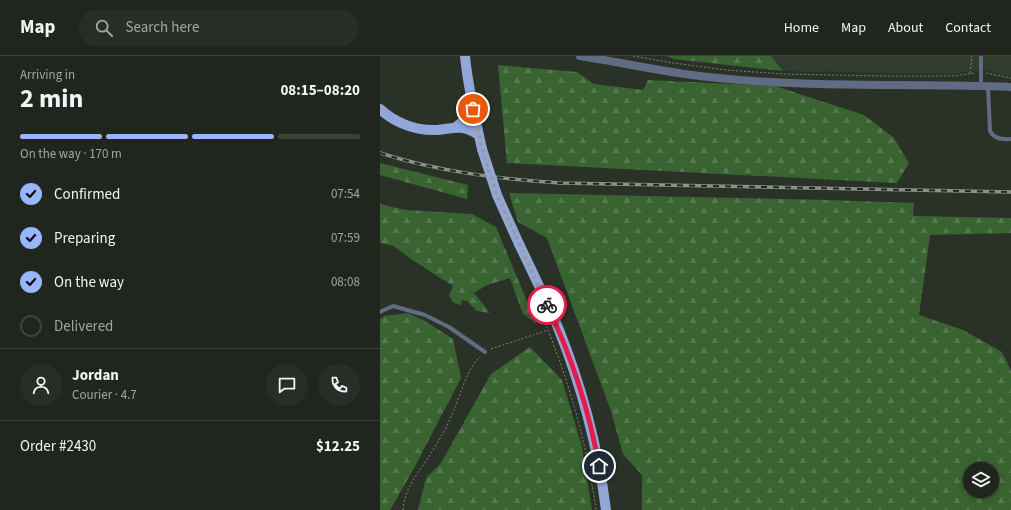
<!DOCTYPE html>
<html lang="en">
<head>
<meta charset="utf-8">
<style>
  :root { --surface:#20261e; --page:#282e27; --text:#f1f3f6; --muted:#a2a5a4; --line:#3d433c; --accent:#98b5fd }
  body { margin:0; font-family:"Source Sans 3",sans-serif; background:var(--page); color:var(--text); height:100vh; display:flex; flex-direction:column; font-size:15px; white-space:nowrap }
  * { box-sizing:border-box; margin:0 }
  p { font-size:13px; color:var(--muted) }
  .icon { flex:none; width:22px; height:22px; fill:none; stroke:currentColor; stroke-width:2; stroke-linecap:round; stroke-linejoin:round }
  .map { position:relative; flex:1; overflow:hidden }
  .panel { display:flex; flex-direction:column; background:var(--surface); width:380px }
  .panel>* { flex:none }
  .controls { position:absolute; left:583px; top:406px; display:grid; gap:8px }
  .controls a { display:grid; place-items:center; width:36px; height:36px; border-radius:50%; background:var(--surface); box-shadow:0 2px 10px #0003,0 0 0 1px var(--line); font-size:20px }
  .pin { position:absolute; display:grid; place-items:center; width:34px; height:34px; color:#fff; margin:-17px; border:2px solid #fff; border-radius:50%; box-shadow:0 1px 4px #0007 }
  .courier { position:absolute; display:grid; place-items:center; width:40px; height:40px; margin:-20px; border:3px solid #e11d48; border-radius:50%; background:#fff; color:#222; box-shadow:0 1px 5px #0007 }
  .head em { font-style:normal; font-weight:700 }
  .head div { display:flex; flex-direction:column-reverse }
  .head { display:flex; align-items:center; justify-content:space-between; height:68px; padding:0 20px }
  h1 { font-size:26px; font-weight:700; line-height:30px }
  .bar { display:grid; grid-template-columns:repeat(4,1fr); gap:6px 4px; align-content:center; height:48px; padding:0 20px }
  .bar i { height:5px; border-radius:3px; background:var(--line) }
  .bar .active { background:var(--accent) }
  .bar p { grid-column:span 4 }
  .line { display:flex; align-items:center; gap:10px; padding:0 20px; border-top:1px solid var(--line) }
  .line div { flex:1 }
  .round { display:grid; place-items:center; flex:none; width:42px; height:42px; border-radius:21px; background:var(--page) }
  ol { padding:0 20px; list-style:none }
  li { display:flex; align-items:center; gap:12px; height:44px }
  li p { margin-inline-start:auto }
  li .icon { padding:4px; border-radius:50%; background:var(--accent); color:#111; stroke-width:4 }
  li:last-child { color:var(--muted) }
  li i { width:22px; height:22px; border:2px solid var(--line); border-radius:50% }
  header { display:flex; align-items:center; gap:24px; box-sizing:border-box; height:56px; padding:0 20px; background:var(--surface); border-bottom:1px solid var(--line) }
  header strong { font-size:19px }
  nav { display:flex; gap:22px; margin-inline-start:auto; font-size:14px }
  .search { width:280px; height:36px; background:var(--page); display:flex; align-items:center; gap:10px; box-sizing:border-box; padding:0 14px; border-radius:22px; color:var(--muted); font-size:15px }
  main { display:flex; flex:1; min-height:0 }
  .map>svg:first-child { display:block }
  .built { fill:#303d2e }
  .forest { fill:url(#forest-firs); fill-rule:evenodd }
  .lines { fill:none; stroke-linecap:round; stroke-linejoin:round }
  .path { stroke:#7e847c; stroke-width:1; stroke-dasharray:2 2; stroke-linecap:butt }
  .service { stroke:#616c84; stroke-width:4 }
  .tertiary { stroke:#616c84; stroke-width:8 }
  .primary { stroke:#92a7d8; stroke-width:10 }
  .rail-casing { stroke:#8c928a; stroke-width:3.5 }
  .rail { stroke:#20281f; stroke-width:2; stroke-dasharray:6; stroke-linecap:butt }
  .primary-bridge { stroke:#92a7d8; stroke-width:10 }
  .done { stroke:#979d95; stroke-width:4; stroke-dasharray:0 7.2 }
  .route { stroke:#e11d48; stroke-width:5 }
</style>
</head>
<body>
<header>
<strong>Map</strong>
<div class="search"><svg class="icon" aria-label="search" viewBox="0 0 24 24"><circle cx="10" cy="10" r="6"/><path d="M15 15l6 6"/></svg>Search here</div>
<nav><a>Home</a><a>Map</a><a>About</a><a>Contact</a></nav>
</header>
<main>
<section class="panel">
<div class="head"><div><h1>2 min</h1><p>Arriving in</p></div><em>08:15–08:20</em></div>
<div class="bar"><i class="active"></i><i class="active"></i><i class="active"></i><i></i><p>On the way · 170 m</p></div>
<ol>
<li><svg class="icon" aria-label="check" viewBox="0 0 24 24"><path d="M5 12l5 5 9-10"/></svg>Confirmed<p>07:54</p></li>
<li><svg class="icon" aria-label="check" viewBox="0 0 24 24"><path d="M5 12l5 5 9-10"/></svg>Preparing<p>07:59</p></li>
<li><svg class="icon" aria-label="check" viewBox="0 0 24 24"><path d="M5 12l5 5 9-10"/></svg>On the way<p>08:08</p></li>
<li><i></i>Delivered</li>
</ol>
<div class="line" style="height:72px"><a class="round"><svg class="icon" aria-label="person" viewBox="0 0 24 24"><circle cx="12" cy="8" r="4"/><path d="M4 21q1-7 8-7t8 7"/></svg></a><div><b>Jordan</b><p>Courier · 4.7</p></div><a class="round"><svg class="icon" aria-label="chat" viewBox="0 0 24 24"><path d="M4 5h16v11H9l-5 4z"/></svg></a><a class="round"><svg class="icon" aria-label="phone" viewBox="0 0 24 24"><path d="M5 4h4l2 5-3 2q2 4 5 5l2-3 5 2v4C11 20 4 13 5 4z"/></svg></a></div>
<div class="line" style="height:52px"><div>Order #2430</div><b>$12.25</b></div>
</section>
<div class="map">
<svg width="631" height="454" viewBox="0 0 631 454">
  <defs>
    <pattern id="forest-firs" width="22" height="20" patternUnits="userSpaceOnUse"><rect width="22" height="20" fill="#3a6332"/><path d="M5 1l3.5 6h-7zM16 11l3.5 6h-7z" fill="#55794f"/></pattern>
  </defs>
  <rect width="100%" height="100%" fill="#2a3228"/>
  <path class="built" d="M391,0h240v20l-8,-1 -15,-5 -23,1 -11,3 -171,-3z"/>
  <path class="forest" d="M286,0h105l12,15 -109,-12z
    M118,9l79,7 17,12 49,6 5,-10 127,6 89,29 30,23 15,25 -12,20 -390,-20z
    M0,107l88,22 -1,14 -87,-24z
    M129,137l319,7 86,3 -1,13 98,2v15l-81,2 -11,80 44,15 39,22 9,19v139h-369v-35l-19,-21 -12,-43 -64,-173 -29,-16zM590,413h22v22h-22z
    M0,147l7,3 19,4 66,4 24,13 41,98 -14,-11 -13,-36 -23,7 -13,8 16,20 -13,-2 -10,-10 -5,-1 -1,5 -7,-2 -5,-8 4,-9 -45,-29 -14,-11 -14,-3z
    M28,257l17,8 28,18 8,39 -48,92 -23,40h-10v-191l4,-3z
    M150,291l32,33 20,67 10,63h-174l8,-32 15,-15 50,-89z"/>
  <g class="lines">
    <path class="path" d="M253,0l40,7 53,7 57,4 99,2h72l21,-3
      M590,17l2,-17
      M606,17l25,5
      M162,259c21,51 38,104 48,159 2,12 5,24 6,36
      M111,293l57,-19
      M631,444v1
      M23,454c1,-22 17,-39 28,-57 9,-13 16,-27 22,-41 8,-18 13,-42 27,-55"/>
    <path class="service" d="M601,0v30
      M608,30l2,45c4,8 12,9 21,8
      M0,256l13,-6 32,9 24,12 36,25"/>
    <path class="tertiary" d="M200,0c46,7 92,18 138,22 97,10 195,5 293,9"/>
    <path class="primary" d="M85,0c3,32 10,62 17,93
      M0,53c15,14 36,22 57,21 19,-2 24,-6 42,5
      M77,70l11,-9 5,-8
      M139,188c13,27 26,54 38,81 24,59 41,122 49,185"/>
    <defs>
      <path id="rail" d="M0,97c59,19 120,26 181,30l450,9"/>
    </defs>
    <use href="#rail" class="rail-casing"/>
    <use href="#rail" class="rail"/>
    <path class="primary-bridge" d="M102,93l15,46 22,49"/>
  </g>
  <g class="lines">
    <path class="done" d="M93,53l9,40 15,46 50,110"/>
    <path class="route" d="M167,249c24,50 42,105 52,161"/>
  </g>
</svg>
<div class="controls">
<a><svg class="icon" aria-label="layers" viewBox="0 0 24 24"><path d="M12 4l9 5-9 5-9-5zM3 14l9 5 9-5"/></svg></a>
</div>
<div class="pin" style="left:93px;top:53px;background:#ea580c"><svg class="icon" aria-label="bag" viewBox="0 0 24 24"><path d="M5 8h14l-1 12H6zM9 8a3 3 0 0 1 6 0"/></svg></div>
<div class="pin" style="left:219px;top:410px;background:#1f2937"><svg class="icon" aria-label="home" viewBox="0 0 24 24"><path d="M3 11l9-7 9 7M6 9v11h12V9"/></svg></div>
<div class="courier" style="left:167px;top:249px"><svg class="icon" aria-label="bike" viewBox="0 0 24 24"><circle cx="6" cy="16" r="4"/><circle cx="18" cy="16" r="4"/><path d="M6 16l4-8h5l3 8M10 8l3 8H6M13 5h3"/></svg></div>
</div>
</main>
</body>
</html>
